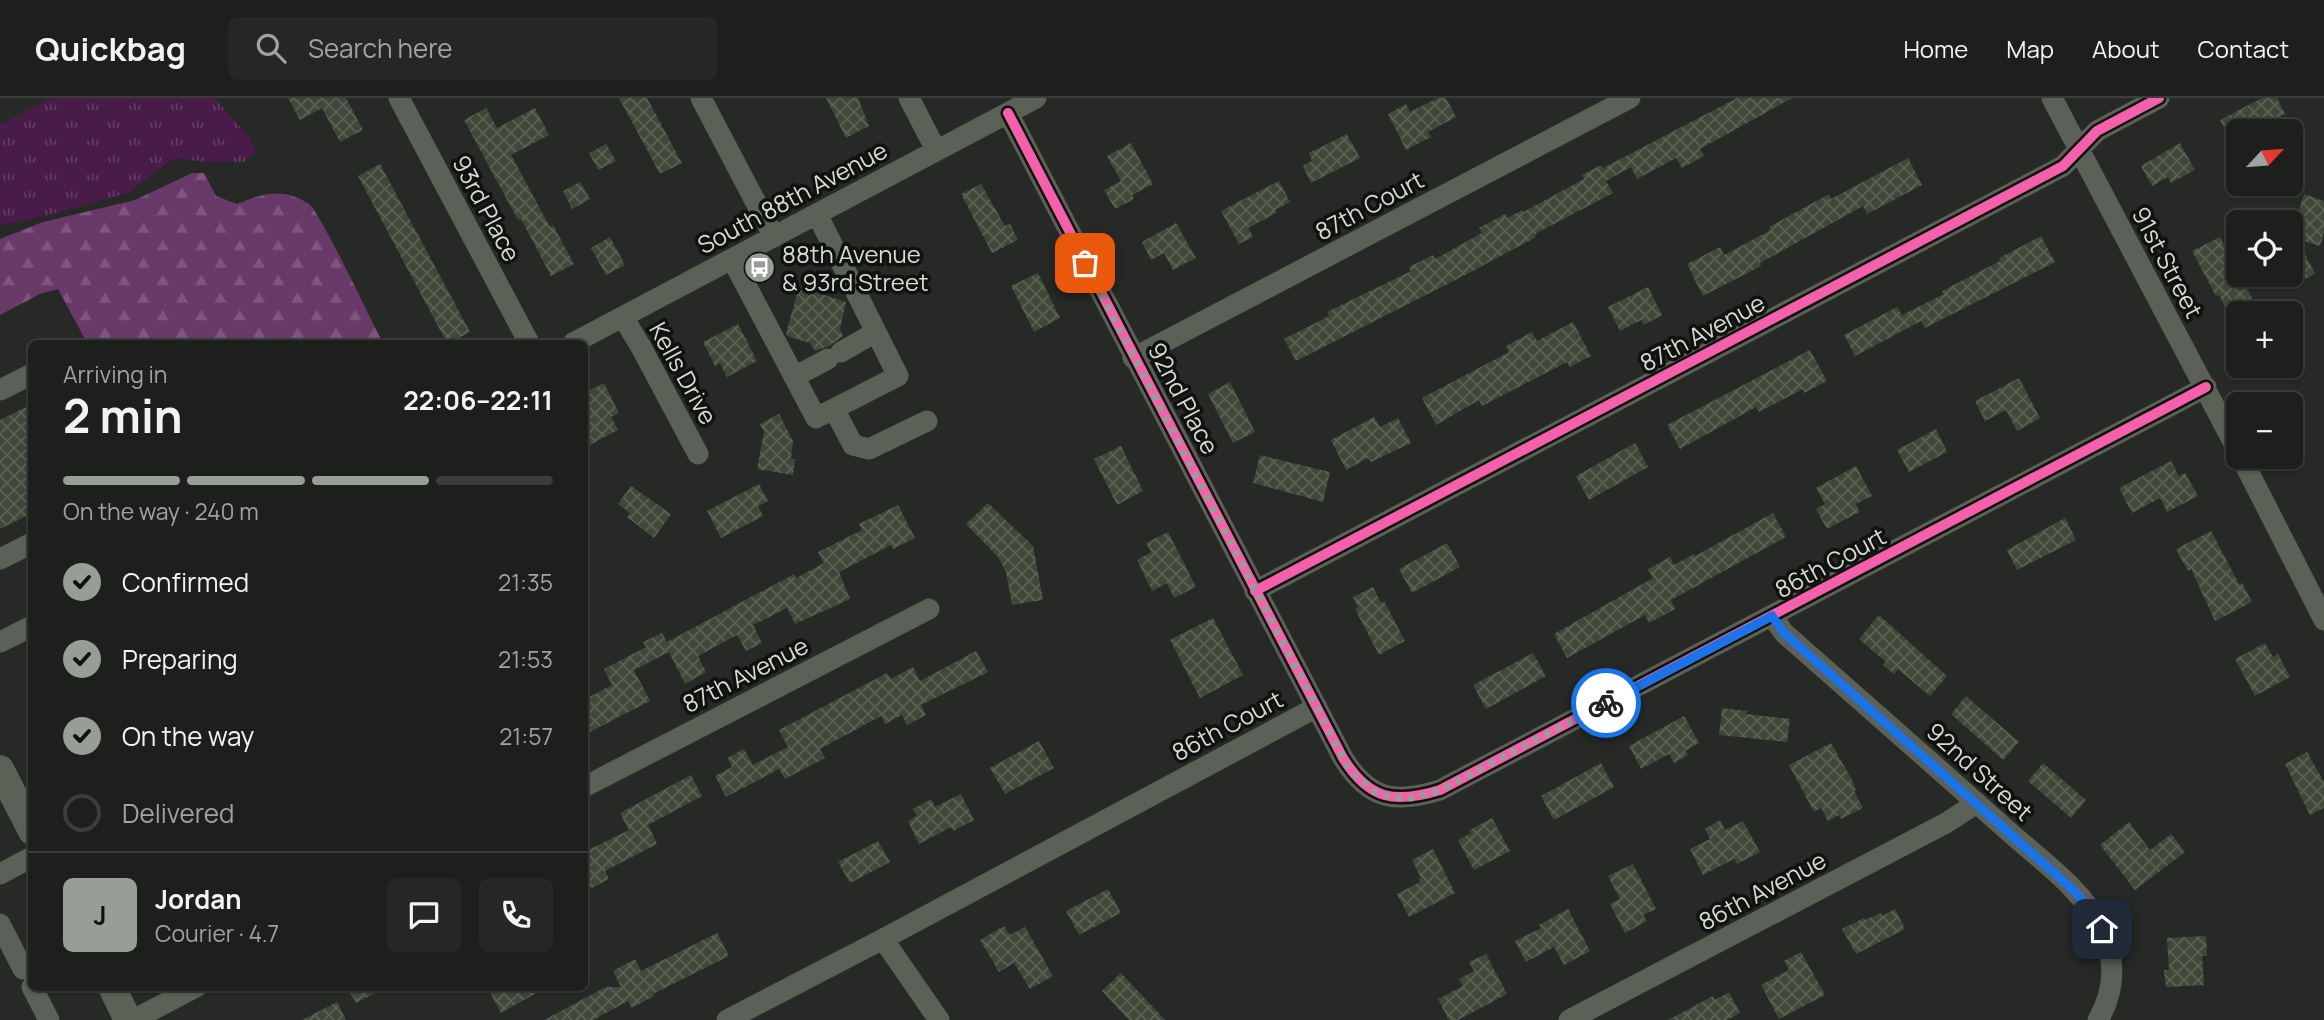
<!DOCTYPE html>
<html lang="en">
<head>
<meta charset="utf-8">
<style>
  :root { --surface:#1c1f1c; --page:#252725; --text:#f1f3f6; --muted:#a0a2a3; --line:#3a3d3b; --accent:#999d97 }
  body { margin:0; font-family:Manrope,sans-serif; background:var(--page); color:var(--text); height:100vh; display:flex; flex-direction:column; font-size:26px; white-space:nowrap }
  * { box-sizing:border-box; margin:0 }
  p { font-size:23px; color:var(--muted) }
  .icon { flex:none; width:38px; height:38px; fill:none; stroke:currentColor; stroke-width:2; stroke-linecap:round; stroke-linejoin:round }
  .map { position:relative; flex:1; overflow:hidden }
  .details { position:absolute; left:28px; top:242px; width:560px; height:651px; display:flex; flex-direction:column; background:var(--surface); border-radius:10px; box-shadow:0 2px 5px #0004,0 0 0 2px var(--line) }
  .details>* { flex:none }
  .needle { width:46px; rotate:64deg }
  .controls { position:absolute; left:2226px; top:21px; display:grid; gap:14px }
  .controls a { display:grid; place-items:center; width:77px; height:77px; border-radius:10px; background:var(--surface); box-shadow:0 2px 5px #0004,0 0 0 2px var(--line); font-size:35px }
  .pin { position:absolute; display:grid; place-items:center; width:60px; height:60px; color:#fff; margin:-30px; border-radius:14px; box-shadow:0 4px 10px #0006 }
  .courier { position:absolute; display:grid; place-items:center; width:70px; height:70px; margin:-35px; border:5px solid #1a73e8; border-radius:50%; background:#fff; color:#222; box-shadow:0 2px 9px #0007 }
  .headline em { font-style:normal; font-weight:700 }
  .headline div { display:flex; flex-direction:column-reverse }
  .headline { display:flex; align-items:center; justify-content:space-between; height:119px; padding:0 35px }
  h1 { font-size:46px; font-weight:700; line-height:52px }
  .bar { display:grid; grid-template-columns:repeat(4,1fr); gap:10px 7px; align-content:center; height:84px; padding:0 35px }
  .bar i { height:9px; border-radius:5px; background:var(--line) }
  .bar .current { background:var(--accent) }
  .bar p { grid-column:span 4 }
  .line { display:flex; align-items:center; gap:18px; padding:0 35px; border-top:2px solid var(--line) }
  .line div { flex:1 }
  .round { display:grid; place-items:center; flex:none; width:74px; height:74px; border-radius:10px; background:var(--page) }
  ol { padding:0 35px; list-style:none }
  li { display:flex; align-items:center; gap:21px; height:77px }
  li p { margin-inline-start:auto }
  li .icon { padding:7px; border-radius:50%; background:var(--accent); color:#111; stroke-width:4 }
  li:last-child { color:var(--muted) }
  li i { width:38px; height:38px; border:4px solid var(--line); border-radius:50% }
  header { display:flex; align-items:center; gap:42px; box-sizing:border-box; height:98px; padding:0 35px; background:var(--surface); border-bottom:2px solid var(--line) }
  header strong { font-size:33px }
  nav { display:flex; gap:38px; margin-inline-start:auto; font-size:24px }
  .search { width:490px; height:63px; background:var(--page); display:flex; align-items:center; gap:18px; box-sizing:border-box; padding:0 24px; border-radius:10px; color:var(--muted); font-size:26px }
  .map>svg:first-child { display:block }
  .grass { fill:url(#grass-tufts) }
  .forest { fill:url(#forest-firs) }
  .building { fill:url(#building-cross-hatch) }
  .lines { fill:none; stroke-linecap:round; stroke-linejoin:round }
  .minor { stroke:#5b6157; stroke-width:21 }
  .major { stroke:#5a6157; stroke-width:28 }
  .cycleway-casing { stroke:#10120f; stroke-width:15 }
  .cycleway { stroke:#f560ab; stroke-width:10 }
  .done { stroke:#999d97; stroke-width:7; stroke-dasharray:0 12.6 }
  .route { stroke:#1a73e8; stroke-width:9 }
  .labels { text-anchor:middle; dominant-baseline:central; stroke-width:7; stroke-linejoin:round; paint-order:stroke }
  .street-label { font-size:24px; fill:#d7dbd5; stroke:#10120f }
  .poi-label { font-size:24px; fill:#d7dbd5; stroke:#10120f; text-anchor:start }
</style>
</head>
<body>
<header>
<strong>Quickbag</strong>
<div class="search"><svg class="icon" aria-label="search" viewBox="0 0 24 24"><circle cx="10" cy="10" r="6"/><path d="M15 15l6 6"/></svg>Search here</div>
<nav><a>Home</a><a>Map</a><a>About</a><a>Contact</a></nav>
</header>
<div class="map">
<svg width="2324" height="922" viewBox="0 0 2324 922">
  <defs>
    <pattern id="grass-tufts" width="24" height="20" patternUnits="userSpaceOnUse" patternTransform="scale(1.75)"><rect width="24" height="20" fill="#491b49"/><path d="M3 7l-1-3M5 7V3M7 7l1-3M15 17l-1-3M17 17v-4M19 17l1-3" fill="none" stroke="#623c62"/></pattern>
    <pattern id="forest-firs" width="22" height="20" patternUnits="userSpaceOnUse" patternTransform="scale(1.75)"><rect width="22" height="20" fill="#693969"/><path d="M5 1l3.5 6h-7zM16 11l3.5 6h-7z" fill="#7e557e"/></pattern>
    <pattern id="building-cross-hatch" width="8" height="8" patternUnits="userSpaceOnUse" patternTransform="scale(1.75)"><rect width="8" height="8" fill="#404839"/><path d="M0 0l8 8M0 8l8-8" fill="none" stroke="#5b6255"/></pattern>
  </defs>
  <rect width="100%" height="100%" fill="#262925"/>
  <path class="grass" d="M51,0h164l34,39 7,14 -12,11h-38l-31,-4 -47,35 -84,23 -44,9v-100z"/>
  <path class="forest" d="M192,75h12l12,23 21,8c26,-11 47,-17 72,0 10,6 64,120 74,139h-296l-29,-54 -18,5 -40,21v-76l43,-17 92,-22z"/>
  <path class="building" d="M288,0h58l17,32 -23,12 -18,-34 -22,12z
    M619,0h28l35,65 -22,11z
    M826,0h32l11,28 -23,12z
    M1438,0h8l10,19 -28,15 3,5 -25,13 -18,-36 18,-10 4,8z
    M1737,0h55l-92,51 4,7 -22,12 -6,-10 -39,21 -6,-12 -25,14 7,12 -78,41 1,3 -65,35 -175,89 -12,-22 45,-23 -2,-4 84,-41 -2,-4 24,-12 2,4 47,-26 -3,-5 26,-14 2,4 15,-8 1,2 61,-33 -2,-4 19,-10 2,3z
    M2262,0h15l8,16 -32,17h-15v4l-8,5 -10,-20z
    M486,10l11,20 38,-20 14,27 -38,20 39,72 3,-2 21,39 -23,12 -30,-57 -3,1 -54,-100z
    M1347,36l13,24 -49,25 -8,-17 9,-5 -3,-8z
    M1131,45l22,41 -21,11 2,4 -19,10 -11,-19 17,-9 -14,-25z
    M2180,45l15,27 -24,13 -3,-6 -16,9 -11,-20z
    M606,46l10,17 -18,9 -9,-17z
    M1908,60l14,27 -55,29 -4,-8 -103,57 1,3 -58,30 -16,-32 33,-17 4,8 47,-25 -2,-3 60,-33 2,5z
    M380,66l90,168 -21,11h-2l-89,-167z
    M1279,83l11,21 -15,8 1,3 -28,15 5,9 -14,7 -18,-33z
    M580,84l10,17 -18,10 -9,-18z
    M981,86l24,42 5,-2 8,16 -26,13 -31,-59z
    M2304,96l20,7v32l-4,13 -29,-9z
    M1176,125l20,35 -23,12 -9,-17 -13,7 -9,-18z
    M2041,138l14,26 -130,66 -4,-7 -66,35 -11,-21 53,-28 5,8 42,-21 -2,-3 58,-30 -1,-3z
    M610,139l15,28 -19,10 -15,-27z
    M2220,139l32,61 -25,13 -8,-16 -3,1 -24,-45z
    M2305,156l10,20 -20,10 -4,-8v-14z
    M1038,175l22,45 -26,14 -23,-46z
    M799,189l47,15 -6,27 3,7 -14,10 -14,5 -5,-8 -23,-7 -1,-3z
    M1648,189l14,28 -18,10 -3,-5 -21,11 -12,-24z
    M1573,224l18,34 -21,11 -3,-5 -85,44 -3,-6 -43,25 -14,-27 87,-46 -3,-6 26,-14 5,9z
    M738,226l19,37 -30,16 -7,-14 -5,3 -12,-24z
    M1810,252l17,31 -23,12 -1,-4 -44,23 -3,-5 -76,42 -13,-24z
    M2019,280l21,40 -23,13 -11,-21 -21,11 -10,-20z
    M1230,284l25,50 -22,11 -25,-49z
    M604,285l15,30 -8,4 7,13 -34,18v-55z
    M32,306v109l-32,16v-109z
    M779,316l14,27 -2,18h4l-2,16 -36,-6 7,-37 -4,-8z
    M1374,319l6,10 18,-9 13,25 -40,19 -3,-4 -22,12 -15,-30z
    M1936,331l11,23 -38,20 -12,-22z
    M1635,345l13,24 -59,33 -13,-24z
    M1121,348l22,45 -26,14 -23,-46z
    M1260,357l70,17 -7,30 -70,-19z
    M2171,363l8,15 6,-3 13,23 -31,16 -7,-14 -28,15 -13,-25z
    M1856,368l16,30 -16,8 3,8 -32,17 -11,-20 9,-5 -9,-16z
    M759,386l9,17 -10,5 5,10 -42,22 -14,-27z
    M631,388l40,28 -17,24 -27,-21 3,-4 -12,-9z
    M988,405l45,43 10,54 -31,5 -6,-33 -8,-15 -32,-33z
    M898,407l17,33 -22,11 -2,-4 -52,27 11,27 -55,25 -8,-16 -34,17 9,18 -16,8 -9,-16 -39,21 8,16 -21,12 -16,-32 -35,18 16,31 -66,34v-35l28,-15 -8,-16 42,-22 -3,-5 19,-9 5,9 127,-68 2,4 28,-15 -6,-11 44,-22 -3,-6z
    M1773,415l13,24 -115,63 4,9 -26,14 -4,-8 -78,43 -13,-24 99,-56 -5,-9 22,-12 4,8 20,-11 1,2z
    M2065,420l11,22 -59,30 -10,-20z
    M2211,433l28,53 3,-1 10,19 -37,19 -24,-52 -3,2 -12,-22z
    M1168,434l28,55 -22,11 -7,-15 -15,8 -15,-31 14,-8 -5,-9z
    M1447,445l13,24 -48,26 -13,-24z
    M1373,489l8,16 3,-2 21,40 -26,14 -24,-46 3,-2 -5,-10z
    M1879,517l68,61 -17,20 -32,-27 -4,5 -11,-9 3,-3 -27,-23z
    M1213,520l30,57 -43,23 -30,-58z
    M2265,545l8,14 5,-3 12,23 -35,19 -20,-37z
    M976,553l12,21 -67,33 5,10 -19,10 -5,-10 -17,9 -4,-8 -61,33 5,9 -40,21 -6,-10 -53,28 -11,-21 17,-9 -5,-9 17,-9 9,16 35,-18 -9,-17 108,-57 4,6 22,-12 7,14z
    M1533,555l13,23 -60,33 -13,-24z
    M1966,598l53,46 -16,18 -52,-46z
    M1722,610l25,3 -1,3 44,5 -3,23 -68,-7z
    M1684,618l15,27 -14,8 3,4 -14,8 -5,-9 -28,15 -12,-23z
    M1039,643l15,27 -49,26 -15,-26z
    M1831,645l20,35 5,12 -2,1 9,17 -22,11 -2,-4 -11,6 -7,-13 -7,4 -25,-47z
    M2307,654l17,30v26l-14,7 -25,-51z
    M1601,665l13,24 -60,33 -13,-24z
    M2043,665l43,37 -15,18 -43,-37z
    M691,677l11,21 -54,29 9,19 -52,27 4,8 -25,13v-40l45,-22 -9,-17z
    M961,696l13,26 -21,11 -2,-4 -32,17 -11,-23 9,-5 -4,-7 18,-10 4,8z
    M1492,720l18,33 -36,19 -16,-30 13,-7 -1,-3z
    M1720,722l5,10 18,-9 17,31 -23,12 -3,-5 -31,16 -13,-26 20,-10 -5,-10z
    M2129,724l21,28 21,-16 14,18 -50,38 -35,-45z
    M878,743l12,21 -40,21 -12,-21z
    M1433,751l22,44 -46,24 -12,-23 23,-12 -2,-3 3,-1 -9,-18z
    M1633,766l23,45 -13,6 4,6 -22,12 -15,-29 10,-5 -12,-23z
    M1108,791l13,24 -42,22 -13,-24z
    M1568,811l22,42 -26,14 -10,-18 -28,15 -11,-21 26,-13 -2,-3z
    M1895,811l10,20 -49,25 -14,-25 22,-11 1,2 16,-7 1,3z
    M1004,828l6,9 15,-8 28,49 -23,13 -16,-26 -15,9 -19,-32z
    M717,835l12,23 -76,38 1,2 -22,12 -4,-7 -35,19h-49l62,-33h15l-8,-16 22,-12 6,12z
    M2206,838l1,20h-5l2,29 -38,2 -2,-17h5l-2,-32z
    M1801,854l24,43 -46,24 -18,-34 28,-15 -5,-9z
    M1486,856l21,40 -49,26h-9l-11,-21 25,-13 -4,-7 15,-8 -5,-9z
    M1121,875l44,47h-36l-27,-29z
    M347,889h40l-31,16z
    M500,889h47l-46,26 -11,-21z
    M1729,894l11,21 -13,7h-59l45,-24 2,4z
    M337,904l9,18h-44z"/>
  <g class="lines">
    <path class="minor" d="M399,0l130,245
      M701,0l73,139
      M909,0l27,52
      M2052,0l186,353
      M1008,15l335,645c26,42 52,46 97,32l766,-403
      M732,161l84,159 82,-42 -81,-162
      M623,219l18,30 57,107
      M573,245l463,-245
      M841,254l35,-20
      M1133,260l497,-260
      M794,279l34,-18
      M0,292l32,-16
      M834,311l19,36 16,4 58,-28
      M2241,359l83,163
      M0,461l32,-16
      M1255,493l808,-425 34,-35 62,-33
      M1772,518l12,17c74,65 149,131 223,197 32,29 76,59 95,99 14,31 13,62 -4,91
      M0,544l32,-16
      M584,689l345,-178
      M0,776l32,-17
      M0,826l23,45 9,-5
      M883,841l56,81
      M32,889l17,33
      M133,922l63,-33
      M727,922l156,-81 434,-232
      M1569,922l377,-197 31,-20"/>
    <path class="major" d="M0,671l32,62
      M112,889l16,33"/>
    <defs>
      <path id="cycleway" d="M1008,15l335,645c26,42 52,46 97,32l766,-403
        M1255,493l808,-425 34,-35 62,-33"/>
    </defs>
    <use href="#cycleway" class="cycleway-casing"/>
    <use href="#cycleway" class="cycleway"/>
  </g>
  <g class="lines">
    <path class="done" d="M1085,165l258,495 10,15 25,21 28,5 14,-3 20,-6 166,-87"/>
    <path class="route" d="M1606,605l166,-87 12,17 287,255 16,17 15,24"/>
  </g>
  <defs>
    <symbol id="bus-disc" viewBox="-11 -11 22 22"><circle r="9.5" fill="#999d97" stroke="#10120f"/><path d="M-5-6H5V4H4V6H2V4H-2V6H-4V4H-5ZM-3.5-4V0h7V-4ZM-3.5 1.2v1.5H-2V1.2ZM2 1.2v1.5H3.5V1.2Z" fill="#fff"/></symbol>
  </defs>
  <g fill-rule="evenodd">
    <use href="#bus-disc" x="742" y="152" width="35" height="35"/>
  </g>
  <g class="labels">
    <g class="street-label">
      <text transform="translate(792 99) rotate(-28)">South 88th Avenue</text>
      <text transform="translate(1369 107) rotate(-28)">87th Court</text>
      <text transform="translate(487 110) rotate(62)">93rd Place</text>
      <text transform="translate(2168 164) rotate(62)">91st Street</text>
      <text transform="translate(1702 234) rotate(-28)">87th Avenue</text>
      <text transform="translate(684 275) rotate(61)">Kells Drive</text>
      <text transform="translate(1184 300) rotate(62)">92nd Place</text>
      <text transform="translate(1830 464) rotate(-28)">86th Court</text>
      <text transform="translate(745 576) rotate(-27)">87th Avenue</text>
      <text transform="translate(1227 627) rotate(-28)">86th Court</text>
      <text transform="translate(1980 673) rotate(42)">92nd Street</text>
      <text transform="translate(1762 792) rotate(-28)">86th Avenue</text>
    </g>
    <g class="poi-label">
      <text x="782" y="155">88th Avenue<tspan x="782" dy="28">&amp; 93rd Street</tspan></text>
    </g>
  </g>
</svg>
<div class="controls">
<a><svg class="needle" viewBox="-14 -14 28 28"><path d="M0-13l5 13h-10z" fill="#e53935"/><path d="M0 13l5-13h-10z" fill="#a0a2a3"/></svg></a>
<a><svg class="icon" aria-label="locate" viewBox="0 0 24 24"><circle cx="12" cy="12" r="6"/><path d="M12 2v4M12 18v4M2 12h4M18 12h4"/></svg></a>
<a>+</a>
<a>−</a>
</div>
<div class="pin" style="left:1085px;top:165px;background:#ea580c"><svg class="icon" aria-label="bag" viewBox="0 0 24 24"><path d="M5 8h14l-1 12H6zM9 8a3 3 0 0 1 6 0"/></svg></div>
<div class="pin" style="left:2102px;top:831px;background:#1f2937"><svg class="icon" aria-label="home" viewBox="0 0 24 24"><path d="M3 11l9-7 9 7M6 9v11h12V9"/></svg></div>
<div class="courier" style="left:1606px;top:605px"><svg class="icon" aria-label="bike" viewBox="0 0 24 24"><circle cx="6" cy="16" r="4"/><circle cx="18" cy="16" r="4"/><path d="M6 16l4-8h5l3 8M10 8l3 8H6M13 5h3"/></svg></div>
<section class="details">
<div class="headline"><div><h1>2 min</h1><p>Arriving in</p></div><em>22:06–22:11</em></div>
<div class="bar"><i class="current"></i><i class="current"></i><i class="current"></i><i></i><p>On the way · 240 m</p></div>
<ol>
<li><svg class="icon" aria-label="check" viewBox="0 0 24 24"><path d="M5 12l5 5 9-10"/></svg>Confirmed<p>21:35</p></li>
<li><svg class="icon" aria-label="check" viewBox="0 0 24 24"><path d="M5 12l5 5 9-10"/></svg>Preparing<p>21:53</p></li>
<li><svg class="icon" aria-label="check" viewBox="0 0 24 24"><path d="M5 12l5 5 9-10"/></svg>On the way<p>21:57</p></li>
<li><i></i>Delivered</li>
</ol>
<div class="line" style="height:126px"><b class="round" style="background:var(--accent);color:#111">J</b><div><b>Jordan</b><p>Courier · 4.7</p></div><a class="round"><svg class="icon" aria-label="chat" viewBox="0 0 24 24"><path d="M4 5h16v11H9l-5 4z"/></svg></a><a class="round"><svg class="icon" aria-label="phone" viewBox="0 0 24 24"><path d="M5 4h4l2 5-3 2q2 4 5 5l2-3 5 2v4C11 20 4 13 5 4z"/></svg></a></div>
</section>
</div>
</body>
</html>
